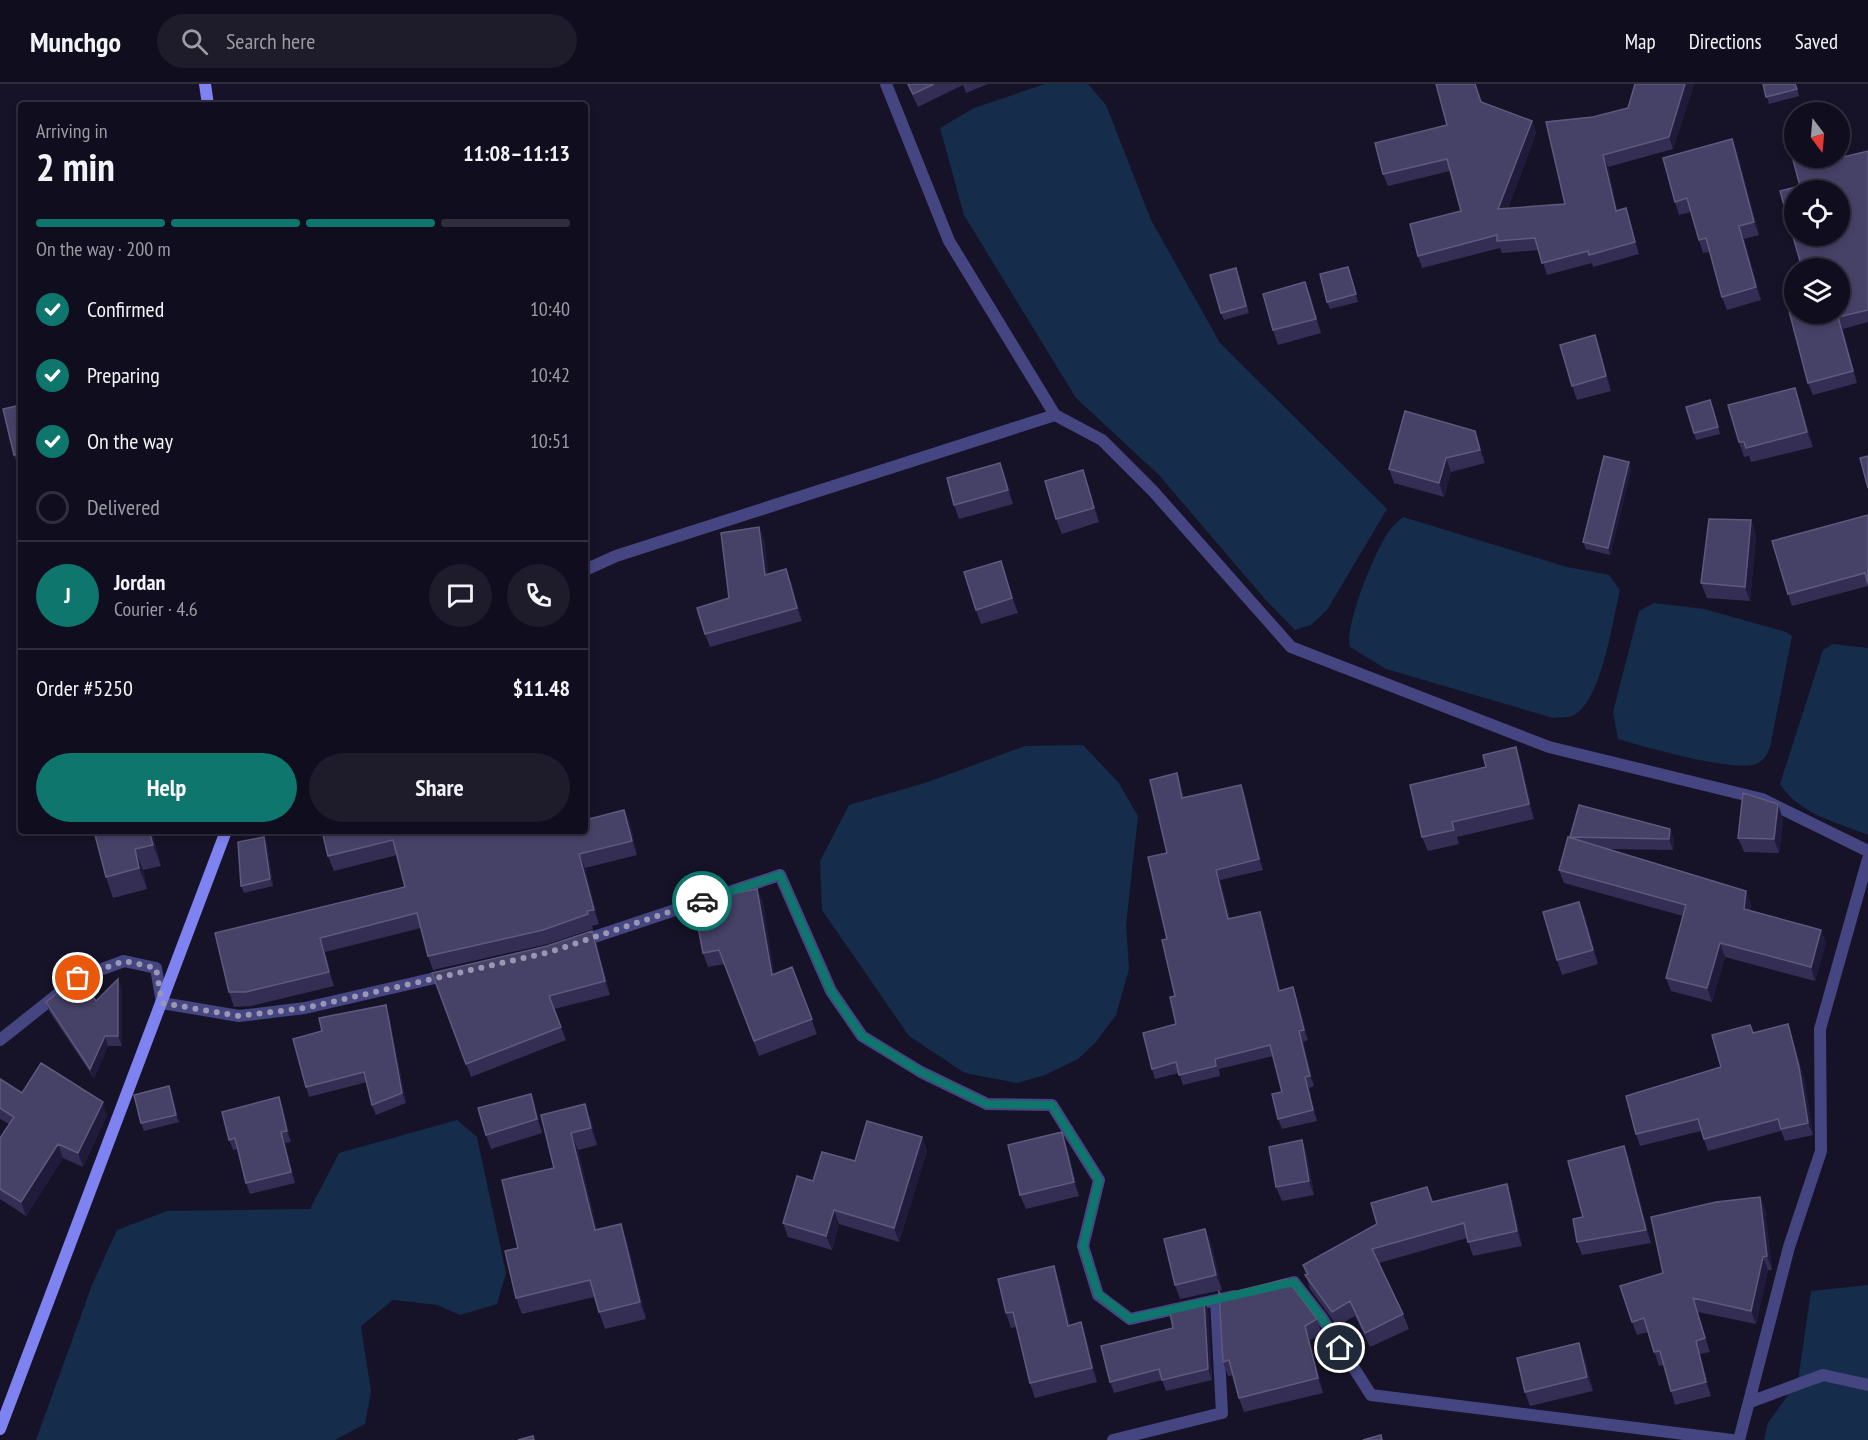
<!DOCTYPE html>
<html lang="en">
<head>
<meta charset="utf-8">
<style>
  :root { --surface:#100e1e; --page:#1e1c2b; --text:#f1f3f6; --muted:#9c9ca4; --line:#302e3c; --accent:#0f766e }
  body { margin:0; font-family:"PT Sans Narrow",sans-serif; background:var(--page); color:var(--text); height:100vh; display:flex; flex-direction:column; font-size:22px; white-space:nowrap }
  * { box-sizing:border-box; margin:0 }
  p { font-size:20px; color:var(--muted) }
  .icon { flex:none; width:33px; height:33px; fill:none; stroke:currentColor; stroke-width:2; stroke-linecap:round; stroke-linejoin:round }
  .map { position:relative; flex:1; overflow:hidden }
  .panel { position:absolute; left:18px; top:18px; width:570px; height:732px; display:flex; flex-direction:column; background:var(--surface); border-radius:6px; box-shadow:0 3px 9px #0003,0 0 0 2px var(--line) }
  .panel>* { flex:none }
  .needle { width:39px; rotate:164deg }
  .tools { position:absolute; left:1784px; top:18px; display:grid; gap:12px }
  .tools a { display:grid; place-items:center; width:66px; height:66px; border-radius:50%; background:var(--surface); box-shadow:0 3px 9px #0003,0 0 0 2px var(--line); font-size:30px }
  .pin { position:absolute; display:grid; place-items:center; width:51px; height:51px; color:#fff; margin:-26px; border:3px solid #fff; border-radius:50%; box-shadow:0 2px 6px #0007 }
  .courier { position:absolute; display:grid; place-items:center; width:60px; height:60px; margin:-30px; border:4px solid #0f766e; border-radius:50%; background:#fff; color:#222; box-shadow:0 2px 8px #0007 }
  .head em { font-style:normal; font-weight:800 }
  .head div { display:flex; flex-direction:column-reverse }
  .head { display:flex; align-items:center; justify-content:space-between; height:102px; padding:0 18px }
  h1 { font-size:39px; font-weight:800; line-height:45px }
  .bar { display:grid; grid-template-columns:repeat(4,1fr); gap:9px 6px; align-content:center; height:72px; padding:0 18px }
  .bar i { height:8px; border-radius:4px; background:var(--line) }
  .bar .selected { background:var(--accent) }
  .bar p { grid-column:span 4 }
  .line { display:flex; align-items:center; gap:15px; padding:0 18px; border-top:2px solid var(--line) }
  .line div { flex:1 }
  .round { display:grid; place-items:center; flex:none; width:63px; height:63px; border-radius:32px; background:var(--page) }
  ol { padding:0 18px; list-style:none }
  li { display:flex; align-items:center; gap:18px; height:66px }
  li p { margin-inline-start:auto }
  li .icon { padding:6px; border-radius:50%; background:var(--accent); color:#fff; stroke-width:4 }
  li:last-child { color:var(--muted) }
  li i { width:33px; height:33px; border:3px solid var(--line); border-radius:50% }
  .cta { display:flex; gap:12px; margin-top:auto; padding:12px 18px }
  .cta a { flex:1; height:69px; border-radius:36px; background:var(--accent); color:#fff; font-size:24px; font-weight:800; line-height:69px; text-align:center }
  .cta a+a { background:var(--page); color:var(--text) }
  header { display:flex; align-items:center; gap:36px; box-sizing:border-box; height:84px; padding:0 30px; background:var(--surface); border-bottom:2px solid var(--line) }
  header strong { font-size:28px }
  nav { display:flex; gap:33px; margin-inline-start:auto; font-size:21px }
  .search { width:420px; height:54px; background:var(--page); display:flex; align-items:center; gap:15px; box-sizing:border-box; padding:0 21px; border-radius:33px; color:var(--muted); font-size:22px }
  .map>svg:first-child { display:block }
  .water { fill:#152c4a }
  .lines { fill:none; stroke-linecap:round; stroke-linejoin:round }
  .street { stroke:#444581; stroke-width:12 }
  .secondary { stroke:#7f83f1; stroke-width:12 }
  .wall { fill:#342e54 }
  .shaded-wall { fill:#201b3b }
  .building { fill:#464166; stroke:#5e5a7d; stroke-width:1.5; fill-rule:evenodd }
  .done { stroke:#9997b1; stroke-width:6; stroke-dasharray:0 10.8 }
  .route { stroke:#0f766e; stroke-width:8 }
</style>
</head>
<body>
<header>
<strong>Munchgo</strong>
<div class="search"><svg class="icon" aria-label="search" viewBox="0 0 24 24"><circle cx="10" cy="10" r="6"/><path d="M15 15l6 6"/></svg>Search here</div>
<nav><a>Map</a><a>Directions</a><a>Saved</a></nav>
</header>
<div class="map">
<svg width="1868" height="1356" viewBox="0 0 1868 1356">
  <rect width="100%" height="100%" fill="#161328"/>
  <path class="water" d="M1045,0h43l18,21 45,115 69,123 167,166 -60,101 -16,15 -16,5 -31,-32 -105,-123 -83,-77 -112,-183 -24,-87 34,-20z
    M1403,433l164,50 42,8 11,15c-7,29 -19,115 -48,126 -6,2 -13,1 -19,2l-167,-49 -36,-22c-6,-20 26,-100 40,-117 3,-5 9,-9 13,-13z
    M1654,519l50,6 82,23 6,4 -22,111c-3,7 -6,14 -14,17 -24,8 -111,-17 -138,-25l-5,-27 26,-101z
    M1833,560l35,4v187c-32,-13 -69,-21 -88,-51l43,-134z
    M1083,661l35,37 20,34 -12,109 3,44 -13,46 -20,27 -18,17 -33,16 -28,8 -52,-10 -56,-37 -87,-126 -2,-49 29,-56 79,-23 97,-36z
    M457,1036l20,17 29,136 -9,31 -37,11 -23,-10 -44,-5 -32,26 10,66 -6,32 -30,16h-299l56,-155 25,-55 50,-19 143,-2 29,-56z
    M1868,1201v155h-104l4,-17 30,-42 13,-90z"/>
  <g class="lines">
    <path class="street" d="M886,0l63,157 106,174
      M585,486l31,-14 439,-141 47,25 51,51 138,156 258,100 213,52 106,52
      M579,858l201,-67 51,116 31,45 59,36 66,32 65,1 47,75 -16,66 15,49 32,24 104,-23
      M0,956l78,-62 46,-17 32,7 6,35 77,13 66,-8 143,-33
      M1275,1203l19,-5 28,36 49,77 361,45
      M1750,1318l73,-27 45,10
      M1113,1356l109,-27 -6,-113
      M1739,1356l50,-193 32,-96 -1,-122 48,-170"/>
    <path class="secondary" d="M205,0l3,21
      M0,1345l226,-598"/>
  </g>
  <path class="wall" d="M907,0h81l-22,9 -3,-8 -45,22z
    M1694,0l-21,65 -65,18 9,43 9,-2 4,12 9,34 -46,13 -1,-4 -45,12 -8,-25 -37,3 -2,-5 -78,20 -4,-12 43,-45 -11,-40 -62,15 -5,-12 64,-49 35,-22 50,18 4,12 -28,75 57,-4 28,-87 35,-9z
    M1763,0h33l3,12 -30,8z
    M1732,55l5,13 22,83 -15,4 17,61 -34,10 -5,-13 -12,-45 -7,1 -4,-13 -8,-28 -12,3 -4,-13z
    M1868,67v171l-25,7 14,54 -44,12 -5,-12 31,-69 -39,-128 36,-27z
    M1348,183l10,35 -28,7 -3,-7z
    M1239,191l10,38 -25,7 -3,-7z
    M1305,198l6,15 10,36 -43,12 -5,-15z
    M1595,251l5,14 11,42 -34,9 -5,-14z
    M1795,304l5,14 13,45 -62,15 -2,-6 -5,1 -5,-15z
    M21,321v64h-1l-6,-14z
    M1713,323l7,27 -24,6 -2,-7z
    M1475,347l10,32 -34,9 -7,25 -50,-14 -5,-14z
    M1631,386l-21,85 -24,-6 -3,-7z
    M1006,394l7,26 -54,15 -5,-14z
    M1088,400l11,38 -37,12 -6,-15z
    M1868,431v71l-76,20 -4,-12z
    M1751,436l5,15 -6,66 -43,-3 -6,-15z
    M759,443l5,13 4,34 23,8 11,39 -92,26 -5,-13 24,-36z
    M1001,477l17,52 -37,11 -5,-14z
    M1521,677l13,58 -77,18 2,7 -31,7 -6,-14z
    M1180,700l4,14 57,-13 4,10 18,75 -43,10 10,39 30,-7 4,10 16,69 17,7 11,42 -5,2 11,44 -5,2 8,33 -35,8 -4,-10 4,-27 -9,-36 -54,13 1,7 -37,9 -4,-12 -24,6 -3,-10 24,-45 -1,-28 -8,-57v-86z
    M1579,721l91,24 4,12 -1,9 -65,-1 138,42 5,14 -1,6 71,19 5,13 -11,38 -90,-24 -13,45 -41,-11 -5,-13 17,-62 -119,-33 -5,-13 11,-33z
    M624,726l6,14 7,31 -52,13 14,56 -7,2 1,3 -45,15 -115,26 -5,-14 -7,-28 -96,24 9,34 -83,20 -17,1 -5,-15 176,-105 -8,-32 -63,16 -6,-15 -6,-25h263z
    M1783,735l-4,34 -35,-1 -6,-14z
    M94,747h66l-8,2 9,33 -18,4 4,19 -34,9 -7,-21z
    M264,753l3,7 6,42 -29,7 -3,-7z
    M757,805l6,14 11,71 18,-7 25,67 -58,22 -35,-92 -16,3 -5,-14z
    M1585,832l13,48 -36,11 -5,-15z
    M592,847l5,14 13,50 -56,14 12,31 -95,37 -39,-104 115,-27z
    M122,905v57h-14l-14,32 -45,-67 -3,-9 50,-1z
    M389,931l17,88 -30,12 -4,-10 -5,-23 -58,15 -3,-10z
    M1788,940l4,12 12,43 9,56 -28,6 -4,-10 -73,20 -7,-20 -61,15 -4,-12 85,-67 32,-34z
    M0,995l22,14 85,22 -24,52 -20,-9 -37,58 -26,-17v-61l9,-14 -9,-5z
    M169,1002l10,36 -35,9 -3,-8z
    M531,1010l5,15 6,24 -51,16 -5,-14z
    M279,1013l4,11 8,34 -6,1 10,40 -45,11 -4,-11 -8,-34 -5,1 -4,-10z
    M541,1031l50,5 6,25 -19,5 19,80 30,11 19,78 -41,10 -6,-17 -5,-15 -72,17 -6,-16 38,-130z
    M922,1053l5,14 -28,91 -60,-18 -7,26 -44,-13 -5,-14 30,-42 42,-20z
    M1302,1056l5,15 7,40 -32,6 -6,-14z
    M1624,1062l5,13 22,84 -69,12 -5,-13 6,-25z
    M1067,1063l12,49 -53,13 -6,-14z
    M1427,1103l6,14 79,-2 10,47 -49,10 -6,-18 -88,25 24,51 6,15 -39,18 -15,-31 -18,10 -27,-37 -7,-24 74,-41z
    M1760,1113l5,13 7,60h-4l-12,54 -58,-12 12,40 -10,2 11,42 -36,9 -4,-14 -7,-26 -5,1 -11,-34 -11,3 -5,-13 31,-49z
    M1205,1145l6,14 11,47 -42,9 -5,-14z
    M1059,1196l11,45 11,-3 5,15 11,45 -62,16 -5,-15 -14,-56 -5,1 -5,-15z
    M1221,1211l96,24 5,15 -12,6 13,53 -79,19 -5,-14 -6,-23 -5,1 -5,-14z
    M1204,1215l4,11 4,70 -46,11 -4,-11 -48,13 -4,-11 63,-54z
    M1585,1274l8,33 -63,15 -5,-14z"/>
  <path class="shaded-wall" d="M1685,0h9l-21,65 -4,-12z
    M1532,37l4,12 -33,88 -5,-12z
    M1732,55l5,13 22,83 -5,-13z
    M1603,71l5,12 12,56 -4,-12z
    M1626,124l4,12 9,34 -4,-12z
    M1739,142l5,13 17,61 -5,-13z
    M1305,198l6,15 10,36 -5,-14z
    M1838,233l5,12 14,54 -4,-12z
    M1595,251l5,14 11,42 -5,-15z
    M1795,304l5,14 13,45 -6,-15z
    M1475,347l5,14 5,18 -5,-13z
    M1446,374l5,14 -7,25 -5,-14z
    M1629,378l2,8 -21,85 -2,-7z
    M1000,379l6,15 7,26 -5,-14z
    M1083,386l5,14 11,38 -5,-14z
    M1751,436l5,15 -6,66 -5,-14z
    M759,443l5,13 6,48 -5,-13z
    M1001,477l5,14 12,38 -6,-15z
    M786,485l5,13 11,39 -5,-13z
    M1516,663l5,14 13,58 -5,-15z
    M1177,689l3,11 6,25 -4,-11z
    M1241,701l4,10 18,75 -4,-11z
    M1778,720l5,15 -4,34 -5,-14z
    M624,726l6,14 7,31 -5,-14z
    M1670,745l4,12 -1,9 -4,-11z
    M149,747h2l10,35 -8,-21z
    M264,753l3,7 6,42 -3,-7z
    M135,765l8,21 4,19 -8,-21z
    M579,770l6,14 14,56 -5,-14z
    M1216,786l4,10 12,50 -4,-11z
    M757,805l6,14 14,86 -5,-14z
    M1746,807l5,14 -2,18 -5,-14z
    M1579,818l6,14 13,48 -5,-14z
    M1260,828l4,10 19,79 -4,-10z
    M1821,846l5,13 -11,38 -4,-14z
    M592,847l5,14 13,50 -5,-14z
    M320,854l5,14 9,34 -5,-14z
    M1720,859l5,14 -13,45 -5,-14z
    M118,895l4,10v57l-4,-10z
    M1293,903l4,11 11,42 -4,-10z
    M386,921l3,10 17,88 -4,-10z
    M1788,940l4,12 12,43 9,56 -5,-12z
    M1299,947l4,11 11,44 -4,-10z
    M105,952l3,10 -14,32 -4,-9z
    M1305,993l4,11 8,33 -4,-11z
    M169,1002l3,7 7,29 -3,-7z
    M531,1010l5,15 6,24 -5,-14z
    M279,1013l4,11 8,34 -4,-11z
    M103,1018l4,13 -24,52 -5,-14z
    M585,1020l6,16 6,25 -6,-17z
    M281,1048l4,11 10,40 -4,-11z
    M1062,1048l5,15 12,49 -5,-14z
    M571,1049l7,17 23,97 -6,-17z
    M922,1053l5,14 -28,91 -5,-14z
    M1302,1056l5,15 7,40 -5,-14z
    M58,1060l5,14 -37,58 -5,-14z
    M1624,1062l5,13 22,84 -5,-13z
    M1507,1100l5,15 10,47 -5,-15z
    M1760,1113l5,13 7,60 -5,-14z
    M834,1126l5,14 -7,26 -6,-14z
    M621,1140l6,17 19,78 -6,-17z
    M1205,1145l6,14 11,47 -6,-15z
    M1763,1173l5,13 -12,54 -5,-13z
    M1054,1182l5,14 14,60 -5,-14z
    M1693,1214l5,14 12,40 -5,-14z
    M1204,1215l4,11 4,70 -4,-11z
    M1081,1238l5,15 11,45 -5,-14z
    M1305,1242l5,14 13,53 -5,-15z
    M1696,1257l4,13 11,42 -5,-14z
    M1579,1259l6,15 8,33 -6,-14z"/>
  <path class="building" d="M908,0h26l-21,10z
    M1436,0h39l6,18 51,19 -34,88 67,-5 -19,-82 47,-5 35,-9 7,-24h50l-16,53 -66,18 13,56 10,-3 9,34 -46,13 -1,-4 -46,12 -7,-25 -38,3v-6l-79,21 -8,-32 51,-13 -14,-52 -64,15 -8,-31 72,-18z
    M1763,0h32l2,5 -31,8z
    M1794,51v23h41v1l33,-8v159l-30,7 15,54 -45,12 -19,-72 5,-2v5h45v-46h-37l-22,-77 20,-5 -13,-49zM1794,106h45v46h-45z
    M1732,55l22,83 -15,4 17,61 -34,10 -16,-59 -7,2 -12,-42 -12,4 -12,-44z
    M1348,183l8,27 -29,8 -7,-28z
    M1236,184l10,38 -25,7 -11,-38z
    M1305,198l11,37 -43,11 -10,-36z
    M1595,251l11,41 -34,10 -12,-41z
    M1795,304l12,44 -61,16 -2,-6h-5l-11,-37z
    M1710,316l8,27 -24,6 -8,-26z
    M21,321v48l-7,2 -11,-46z
    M1405,327l70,20 5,19 -34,8 -7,25 -50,-14z
    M1604,372l25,6 -21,86 -25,-6z
    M1868,372v32l-8,-30z
    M1000,379l8,27 -54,15 -7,-27z
    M1083,386l11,38 -38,11 -11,-38z
    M1868,431v69l-3,-11 -77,21 -16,-53z
    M1709,435l42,1 -6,67 -44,-4z
    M759,443l6,48 21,-6 11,39 -92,26 -8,-26 32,-10 -8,-65z
    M1001,477l11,37 -36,12 -12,-38z
    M1516,663l13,57 -77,18 2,8 -32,7 -12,-52 76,-18 -3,-12z
    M1177,689l5,25 59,-13 18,74 -43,11 12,49 32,-7 19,79 14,-4 11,43 -5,1 11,45 -5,1 8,33 -35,9 -6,-25 10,-2 -12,-47 -55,14 1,7 -37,9 -3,-13 -24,7 -9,-36 33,-9 -6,-27 5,-1 -13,-56 5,-1 -19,-82 19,-4 -17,-73z
    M1743,709l35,11 -4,35 -36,-1z
    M1579,721l91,24 -1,10 -99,-2z
    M624,726l8,31 -53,13 15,56 -7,1 1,3 -45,16 -115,26 -11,-43 -97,25 9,34 -83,20h-17l-14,-59 190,-46 -12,-47 -65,16 -6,-25h263v-11z
    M94,747h55l4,14 -18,4 4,19 -33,9z
    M264,753l6,42 -29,7 -3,-44z
    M1568,753l178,54 -2,18 77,21 -10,37 -91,-24 -13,45 -41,-10 20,-73 -127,-35z
    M757,805l15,86 20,-8 20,52 -58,22 -35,-91 -16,3 -10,-53z
    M1579,818l14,48 -36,10 -14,-48z
    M592,847l13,50 -56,15 12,31 -95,37 -34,-91 115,-27z
    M79,892l17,25 22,-22v57h-13l-15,33 -44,-67z
    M386,921l16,88 -30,12 -8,-33 -58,15 -13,-48 29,-8 -3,-13z
    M1788,940l11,43 9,56 -27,6 -3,-10 -74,20 -6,-20 -62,15 -10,-38 95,-29 -9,-32 38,-10 3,8z
    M41,979l62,39 -25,51 -20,-9 -37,58 -21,-13v-51l14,-21 -14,-9v-29l22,14z
    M169,1002l7,29 -35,8 -7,-28z
    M531,1010l6,25 -51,16 -8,-27z
    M279,1013l8,34 -6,1 10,40 -45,11 -11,-45 -6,2 -7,-28z
    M585,1020l6,24 -20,5 24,97 26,-6 19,78 -41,10 -9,-32 -74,18 -11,-47 13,-3 -16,-68 52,-12 -13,-53z
    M867,1037l55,16 -28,91 -60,-18 -8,26 -43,-13 14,-47 16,5 9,-29 33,9z
    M1062,1048l12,50 -54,13 -12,-50z
    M1302,1056l7,41 -33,6 -7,-40z
    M1624,1062l22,84 -69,12 -4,-23 10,-2 -15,-56z
    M1507,1100l10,47 -49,11 -4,-19 -92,26 31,65 -38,19 -15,-32 -18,11 -27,-37 3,-1 -5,-9 74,-41 -6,-21 56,-16 5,15z
    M1760,1113l7,59 -4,1 -12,54 -58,-13 12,40 -9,3 10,41 -35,9 -11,-40 -6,1 -10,-34 -12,4 -12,-36 43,-13 -12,-56 65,-15z
    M1205,1145l11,46 -41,10 -11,-46z
    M1054,1182l14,60 13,-4 11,46 -62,15 -17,-71 -7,1 -8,-34z
    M1287,1195l30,40 -12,7 13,52 -79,20 -10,-38 -6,2 -4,-70 2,3z
    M1204,1215l4,70 -46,11 -3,-11 -49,13 -9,-36 72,-18 -4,-21z
    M1579,1259l8,34 -62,15 -8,-34z
    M1381,1351l1,5h-19z
    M533,1352l1,4h-16z"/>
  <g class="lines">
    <path class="done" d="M78,894l46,-17 32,7 6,35 77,13 66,-8 245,-56 152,-51"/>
    <path class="route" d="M702,817l78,-26 51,116 31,45 59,36 66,32 65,1 47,75 -16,66 15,48 32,25 164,-37 28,36 18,30"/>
  </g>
</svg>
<div class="tools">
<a><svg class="needle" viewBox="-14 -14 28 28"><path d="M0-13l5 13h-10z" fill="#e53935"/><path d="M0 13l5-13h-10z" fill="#9c9ca4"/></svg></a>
<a><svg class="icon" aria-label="locate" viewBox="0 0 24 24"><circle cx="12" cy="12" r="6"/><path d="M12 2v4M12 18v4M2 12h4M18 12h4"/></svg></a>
<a><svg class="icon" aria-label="layers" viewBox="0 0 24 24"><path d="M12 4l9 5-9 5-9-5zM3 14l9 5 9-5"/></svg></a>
</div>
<div class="pin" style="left:78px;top:894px;background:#ea580c"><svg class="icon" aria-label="bag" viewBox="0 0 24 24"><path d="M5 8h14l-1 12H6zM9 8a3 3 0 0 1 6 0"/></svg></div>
<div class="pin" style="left:1340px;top:1264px;background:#1f2937"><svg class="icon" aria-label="home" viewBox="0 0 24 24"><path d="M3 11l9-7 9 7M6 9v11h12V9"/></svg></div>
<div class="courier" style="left:702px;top:817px"><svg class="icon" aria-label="car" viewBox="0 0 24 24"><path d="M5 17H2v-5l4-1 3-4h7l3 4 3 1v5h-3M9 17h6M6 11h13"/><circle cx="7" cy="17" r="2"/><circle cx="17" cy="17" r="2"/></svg></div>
<section class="panel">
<div class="head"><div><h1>2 min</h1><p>Arriving in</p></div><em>11:08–11:13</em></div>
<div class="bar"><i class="selected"></i><i class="selected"></i><i class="selected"></i><i></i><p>On the way · 200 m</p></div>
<ol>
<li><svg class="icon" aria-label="check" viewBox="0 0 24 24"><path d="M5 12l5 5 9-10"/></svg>Confirmed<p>10:40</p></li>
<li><svg class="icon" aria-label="check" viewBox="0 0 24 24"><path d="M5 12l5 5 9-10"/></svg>Preparing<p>10:42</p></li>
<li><svg class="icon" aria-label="check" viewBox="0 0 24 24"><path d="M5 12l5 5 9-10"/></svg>On the way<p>10:51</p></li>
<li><i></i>Delivered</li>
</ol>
<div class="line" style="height:108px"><b class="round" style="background:var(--accent);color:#fff">J</b><div><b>Jordan</b><p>Courier · 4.6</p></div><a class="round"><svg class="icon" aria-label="chat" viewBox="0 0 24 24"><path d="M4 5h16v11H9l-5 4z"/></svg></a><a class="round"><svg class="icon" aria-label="phone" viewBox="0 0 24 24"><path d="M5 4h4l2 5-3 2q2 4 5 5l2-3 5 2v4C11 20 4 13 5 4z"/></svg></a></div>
<div class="line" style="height:78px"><div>Order #5250</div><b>$11.48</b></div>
<div class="cta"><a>Help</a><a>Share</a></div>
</section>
</div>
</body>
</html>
